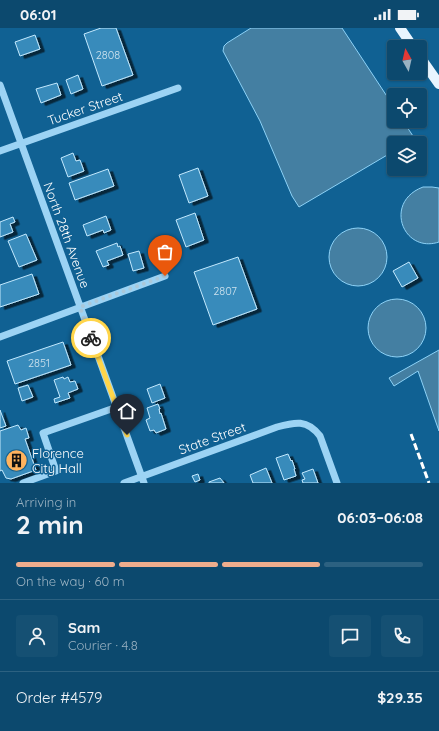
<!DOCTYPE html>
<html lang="en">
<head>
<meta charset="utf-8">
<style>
  :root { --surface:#0c496e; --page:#155073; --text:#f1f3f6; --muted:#9ab2c2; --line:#2c6181; --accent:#eead8d }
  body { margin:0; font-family:Quicksand,sans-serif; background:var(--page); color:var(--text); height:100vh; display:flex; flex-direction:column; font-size:15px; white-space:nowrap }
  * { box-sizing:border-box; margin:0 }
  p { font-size:13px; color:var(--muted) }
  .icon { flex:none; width:22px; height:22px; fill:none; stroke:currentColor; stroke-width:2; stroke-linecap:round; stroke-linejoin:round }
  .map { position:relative; height:455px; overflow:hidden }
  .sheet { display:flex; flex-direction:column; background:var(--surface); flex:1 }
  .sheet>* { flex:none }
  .needle { width:26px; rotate:352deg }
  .fabs { position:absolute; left:387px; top:12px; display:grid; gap:8px }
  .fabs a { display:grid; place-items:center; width:40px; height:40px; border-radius:4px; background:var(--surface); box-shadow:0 1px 3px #0004,0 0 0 1px var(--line); font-size:20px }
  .pin { position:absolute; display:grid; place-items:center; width:34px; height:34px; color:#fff; margin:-41px -17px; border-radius:50% 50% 50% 0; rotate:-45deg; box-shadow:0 0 4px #0007 }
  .pin .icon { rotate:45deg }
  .courier { position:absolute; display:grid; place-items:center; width:40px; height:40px; margin:-20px; border:3px solid #ffd54a; border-radius:50%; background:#fff; color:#222; box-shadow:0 1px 5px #0007 }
  .head em { font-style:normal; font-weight:700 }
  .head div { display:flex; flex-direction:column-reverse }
  .head { display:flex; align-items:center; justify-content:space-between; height:68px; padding:0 16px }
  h1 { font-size:26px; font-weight:700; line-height:30px }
  .bar { display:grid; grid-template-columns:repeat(4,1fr); gap:6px 4px; align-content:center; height:48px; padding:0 16px }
  .bar i { height:5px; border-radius:3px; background:var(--line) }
  .bar .on { background:var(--accent) }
  .bar p { grid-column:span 4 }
  .line { display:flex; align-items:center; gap:10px; padding:0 16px; border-top:1px solid var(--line) }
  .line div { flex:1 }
  .round { display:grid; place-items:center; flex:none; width:42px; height:42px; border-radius:4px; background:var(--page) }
  .status { display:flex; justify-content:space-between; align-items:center; height:28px; padding:0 20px; background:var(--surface); direction:ltr }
  .status svg { height:11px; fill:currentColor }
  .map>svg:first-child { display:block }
  .water { fill:#447fa2; stroke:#8dd2f7 }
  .building { fill:#388bbb; stroke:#c3e9fe; filter:url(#shadow) }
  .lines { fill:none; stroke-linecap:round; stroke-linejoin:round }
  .minor { stroke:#9cd3f4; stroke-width:7 }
  .major { stroke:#e8f5ff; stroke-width:10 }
  .rail { stroke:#fff; stroke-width:3; stroke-dasharray:7 3; stroke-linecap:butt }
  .done { stroke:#abc8d9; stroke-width:4; stroke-dasharray:0 7.2 }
  .route { stroke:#ffd54a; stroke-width:5 }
  .labels { text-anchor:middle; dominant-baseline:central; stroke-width:3; stroke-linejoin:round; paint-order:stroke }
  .number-label { font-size:11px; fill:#cde2ee }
  .street-label { font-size:13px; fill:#fff; stroke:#106193 }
  .poi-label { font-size:13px; fill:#fff; stroke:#106193; text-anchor:start }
</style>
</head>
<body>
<div class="status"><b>06:01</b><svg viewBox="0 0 49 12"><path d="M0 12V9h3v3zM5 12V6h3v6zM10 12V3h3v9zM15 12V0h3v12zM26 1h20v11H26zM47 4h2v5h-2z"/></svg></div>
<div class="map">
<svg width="439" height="455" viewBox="0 0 439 455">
  <defs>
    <filter id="shadow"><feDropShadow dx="4.5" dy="2.5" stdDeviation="0" flood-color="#0009"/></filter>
  </defs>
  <rect width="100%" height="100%" fill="#106193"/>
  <path class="water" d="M251,0h91l52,79v14h9l12,18 -7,4h-14v8l-95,56 -7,-11 -32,-75 -37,-70 1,-5 3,-3z
    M423,159h9l7,1v54c-36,12 -56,-40 -16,-55z
    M329 229a29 29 0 1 1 58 0a29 29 0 1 1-58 0Z
    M368 300a29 29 0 1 1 58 0a29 29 0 1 1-58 0Z
    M439,322v81l-21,-60 -24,15 -5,-8z"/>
  <path class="building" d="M101,0h15l17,47 -31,11 -18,-52z
    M35,7l5,14 -20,7 -5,-14z
    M78,47l5,14 -12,5 -5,-14z
    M57,55l4,12 -20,8 -5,-14z
    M73,125l3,8 4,-1 4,11 -16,6 -7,-19z
    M198,140l10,28 -19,7 -10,-28z
    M108,141l6,17 -39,14 -6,-17z
    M195,185l9,27 -18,7 -10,-27z
    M106,188l5,14 -7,3 -1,-3 -16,6 -4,-11z
    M13,189l2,5 -5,2 3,8 -13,5v-15z
    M26,206l11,26 -18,7 -11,-26z
    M117,215l1,4 2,-1 3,9 -16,6 2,4 -6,2 -7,-16z
    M139,223l5,17 -11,3 -5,-17z
    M238,229l19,52 -44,16 -19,-53z
    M409,234l9,16 -16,9 -9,-16z
    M32,246l7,20 -39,13v-22z
    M63,314l8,23 -56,19 -8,-23z
    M63,349l1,2 4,-2 2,5 5,-1 3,8 -10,4 2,5 -15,5 -1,-4 6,-2 -6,-17z
    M160,356l5,14 -13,5 -5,-14z
    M28,357l5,12 -11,4 -4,-13z
    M158,376l2,5h-1l1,5 1,-1 5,16 -10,4 -2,-3 -4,1 -4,-11 4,-2 -3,-10z
    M0,382l6,16 -6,2z
    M18,397l3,5 5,-2 3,10 -4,1 11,31 -25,9 -5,-1 -4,-8 -2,1v-40z
    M288,426l3,7 1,-1 3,9h-1l2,7 -12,4 -8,-22z
    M266,440l6,15h-19l-3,-8z
    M313,441l5,14h-15l-1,-3 3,-1 -3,-6z
    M198,446l2,6 -5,2 -3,-6z
    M220,450l4,5h-15v-1z"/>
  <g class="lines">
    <path class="minor" d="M0,57l144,398
      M0,123l178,-63
      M0,309l165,-61
      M23,455l33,-12 -13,-38 74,-26
      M124,455l153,-56c18,-5 30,-8 43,9l17,47"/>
    <path class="major" d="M400,0l13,19
      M420,29l19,27"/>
    <path class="rail" d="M411,406l18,49"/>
  </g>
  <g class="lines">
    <path class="done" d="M91,310l-11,-31 85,-31"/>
    <path class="route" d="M91,310l36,97"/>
  </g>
  <defs>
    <symbol id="building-disc" viewBox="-11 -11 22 22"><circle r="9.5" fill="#ffb35e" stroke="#106193"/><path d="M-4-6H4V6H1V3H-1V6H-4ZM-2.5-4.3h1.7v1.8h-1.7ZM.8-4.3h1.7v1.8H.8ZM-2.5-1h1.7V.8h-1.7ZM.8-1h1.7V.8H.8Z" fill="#111"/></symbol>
  </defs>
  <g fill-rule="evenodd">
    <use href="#building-disc" x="4" y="420" width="25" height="25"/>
  </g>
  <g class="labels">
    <g class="number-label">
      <text x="108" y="27">2808</text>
      <text x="225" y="263">2807</text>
      <text x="39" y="335">2851</text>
    </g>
    <g class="street-label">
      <text transform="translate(85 80) rotate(-19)">Tucker Street</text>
      <text transform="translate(67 207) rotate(70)">North 28th Avenue</text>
      <text transform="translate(212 410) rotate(-20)">State Street</text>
    </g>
    <g class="poi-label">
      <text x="32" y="425">Florence<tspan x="32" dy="15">City Hall</tspan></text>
    </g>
  </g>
</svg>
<div class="fabs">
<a><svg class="needle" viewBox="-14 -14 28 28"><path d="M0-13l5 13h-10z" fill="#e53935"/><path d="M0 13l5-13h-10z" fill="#9ab2c2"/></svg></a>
<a><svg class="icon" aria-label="locate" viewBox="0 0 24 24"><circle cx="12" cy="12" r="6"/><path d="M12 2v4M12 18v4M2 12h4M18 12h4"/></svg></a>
<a><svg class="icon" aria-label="layers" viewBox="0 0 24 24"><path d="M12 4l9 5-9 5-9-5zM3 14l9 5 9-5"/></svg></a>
</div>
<div class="pin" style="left:165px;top:248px;background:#ea580c"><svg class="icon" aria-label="bag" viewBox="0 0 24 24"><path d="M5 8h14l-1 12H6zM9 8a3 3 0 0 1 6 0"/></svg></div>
<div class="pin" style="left:127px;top:407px;background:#1f2937"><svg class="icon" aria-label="home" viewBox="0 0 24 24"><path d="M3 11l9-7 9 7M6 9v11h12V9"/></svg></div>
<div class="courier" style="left:91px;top:310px"><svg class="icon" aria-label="bike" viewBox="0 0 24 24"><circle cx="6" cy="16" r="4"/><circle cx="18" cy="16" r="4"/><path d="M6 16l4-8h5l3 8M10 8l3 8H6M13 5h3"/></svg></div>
</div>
<section class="sheet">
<div class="head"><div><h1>2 min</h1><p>Arriving in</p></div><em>06:03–06:08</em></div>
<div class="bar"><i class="on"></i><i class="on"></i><i class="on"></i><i></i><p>On the way · 60 m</p></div>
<div class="line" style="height:72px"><a class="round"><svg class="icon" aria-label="person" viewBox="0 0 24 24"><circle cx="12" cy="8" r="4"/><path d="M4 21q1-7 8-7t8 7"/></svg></a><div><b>Sam</b><p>Courier · 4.8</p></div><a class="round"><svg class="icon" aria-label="chat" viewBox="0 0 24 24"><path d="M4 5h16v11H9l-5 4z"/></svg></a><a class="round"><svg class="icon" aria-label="phone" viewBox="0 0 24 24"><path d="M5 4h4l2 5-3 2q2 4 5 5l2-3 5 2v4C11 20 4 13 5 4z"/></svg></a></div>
<div class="line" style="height:52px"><div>Order #4579</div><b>$29.35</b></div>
</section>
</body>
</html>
